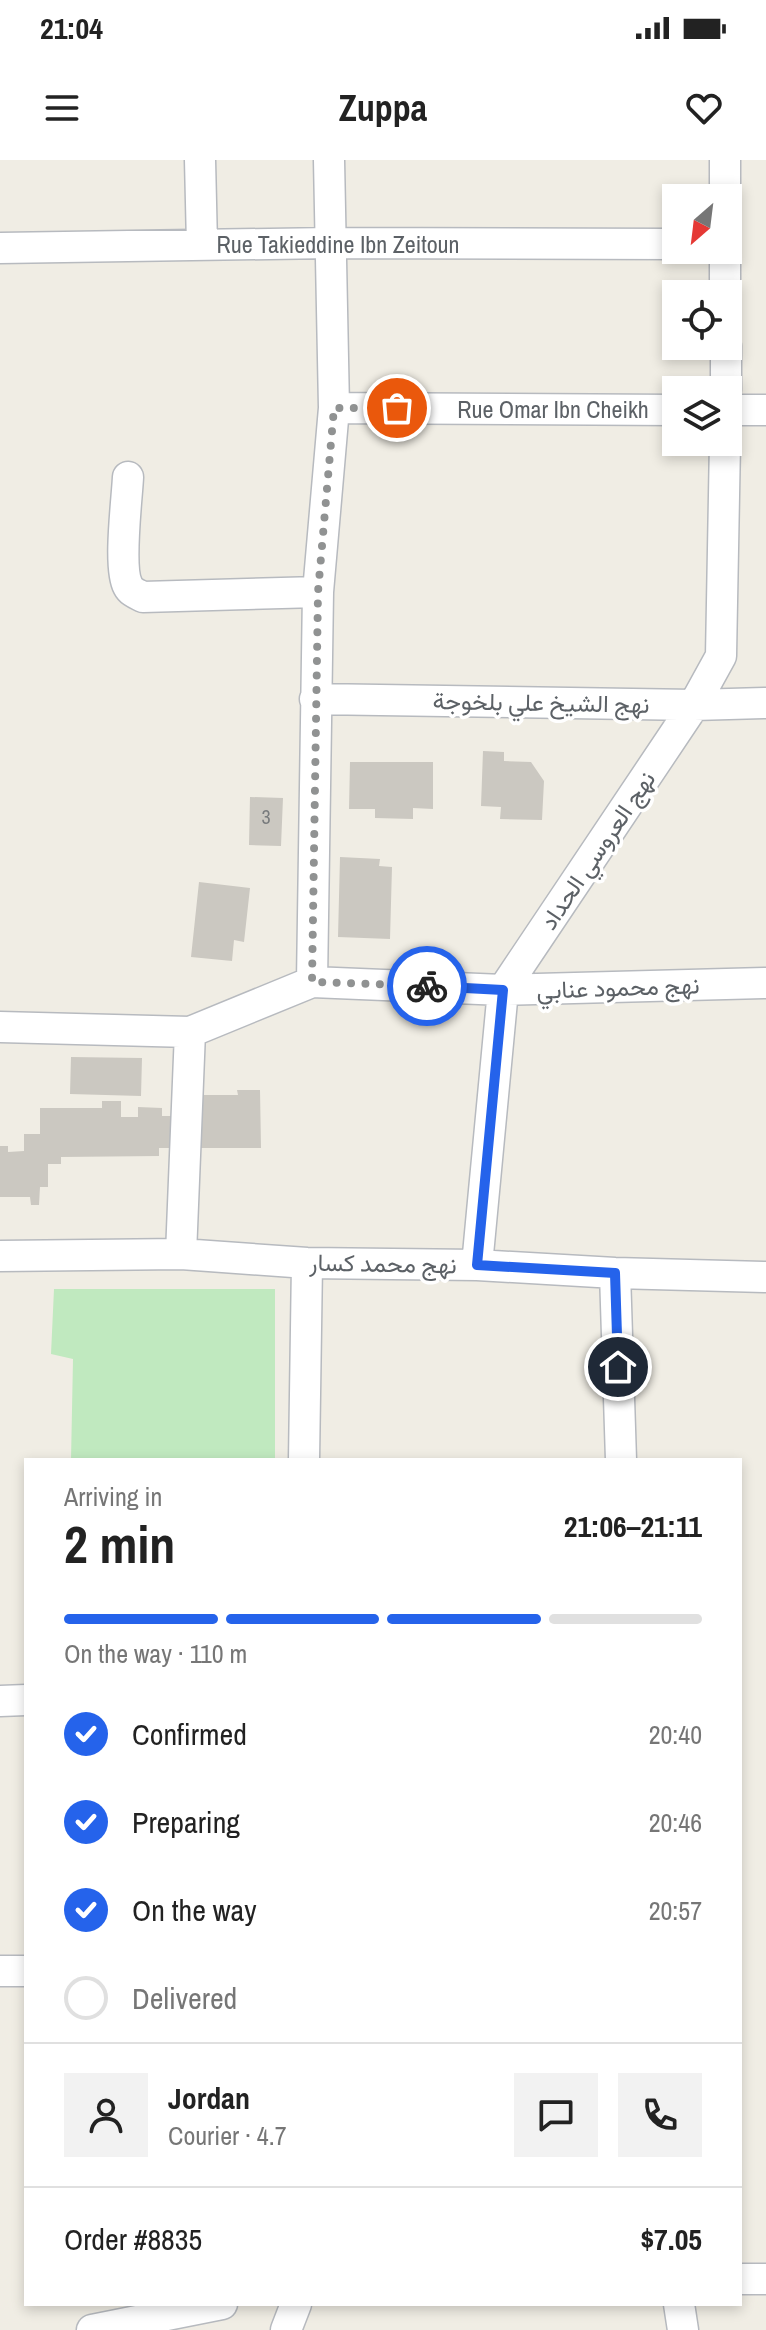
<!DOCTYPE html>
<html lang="en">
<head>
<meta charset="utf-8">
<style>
  :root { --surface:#fff; --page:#f2f2f2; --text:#222; --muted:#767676; --line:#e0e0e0; --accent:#2563eb }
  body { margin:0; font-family:"Archivo Narrow",Vazirmatn,sans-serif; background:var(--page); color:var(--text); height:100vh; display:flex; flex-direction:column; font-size:30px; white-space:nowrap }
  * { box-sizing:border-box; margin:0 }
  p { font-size:26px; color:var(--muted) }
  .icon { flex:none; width:44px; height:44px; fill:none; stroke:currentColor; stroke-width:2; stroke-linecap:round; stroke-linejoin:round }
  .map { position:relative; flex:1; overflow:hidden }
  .panel { position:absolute; left:24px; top:1298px; width:718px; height:848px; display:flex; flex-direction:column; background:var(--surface); border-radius:0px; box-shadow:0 4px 12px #0003 }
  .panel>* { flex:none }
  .needle { width:52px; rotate:208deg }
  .controls { position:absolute; left:662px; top:24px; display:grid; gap:16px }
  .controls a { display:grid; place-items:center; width:80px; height:80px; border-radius:0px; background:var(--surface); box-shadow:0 4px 12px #0003; font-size:40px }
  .pin { position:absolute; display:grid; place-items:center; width:68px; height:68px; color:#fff; margin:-34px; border:4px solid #fff; border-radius:50%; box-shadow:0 2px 8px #0007 }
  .courier { position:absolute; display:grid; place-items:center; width:80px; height:80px; margin:-40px; border:6px solid #2563eb; border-radius:50%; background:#fff; color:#222; box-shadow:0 2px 10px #0007 }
  .summary em { font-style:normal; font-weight:700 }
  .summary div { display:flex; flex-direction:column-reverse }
  .summary { display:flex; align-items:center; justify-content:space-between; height:136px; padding:0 40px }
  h1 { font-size:52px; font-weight:700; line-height:60px }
  .bar { display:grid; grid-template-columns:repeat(4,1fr); gap:12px 8px; align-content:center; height:96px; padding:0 40px }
  .bar i { height:10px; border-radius:6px; background:var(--line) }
  .bar .selected { background:var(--accent) }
  .bar p { grid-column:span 4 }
  .line { display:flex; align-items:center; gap:20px; padding:0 40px; border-top:2px solid var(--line) }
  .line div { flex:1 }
  .round { display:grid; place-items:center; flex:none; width:84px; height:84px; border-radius:0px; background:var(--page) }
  ol { padding:0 40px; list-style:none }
  li { display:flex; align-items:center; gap:24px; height:88px }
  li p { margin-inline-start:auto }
  li .icon { padding:8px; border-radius:50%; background:var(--accent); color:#fff; stroke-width:4 }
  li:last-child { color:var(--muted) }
  li i { width:44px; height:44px; border:4px solid var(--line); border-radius:50% }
  .status { display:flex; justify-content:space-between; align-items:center; height:56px; padding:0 40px; background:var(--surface); direction:ltr }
  .status svg { height:22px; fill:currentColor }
  header { display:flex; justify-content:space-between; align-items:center; height:104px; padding:0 40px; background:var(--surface); font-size:36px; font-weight:700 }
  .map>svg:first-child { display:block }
  .green { fill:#c0e9bf }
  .building { fill:#cbc8c1 }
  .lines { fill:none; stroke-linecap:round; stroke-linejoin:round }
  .street-casing { stroke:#b7babf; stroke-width:33 }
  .street { stroke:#fff; stroke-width:30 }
  .done { stroke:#909292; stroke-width:8; stroke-dasharray:0 14.4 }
  .route { stroke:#2563eb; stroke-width:10 }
  .labels { text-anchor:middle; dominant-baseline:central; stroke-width:7; stroke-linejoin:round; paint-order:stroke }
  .number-label { font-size:20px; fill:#787b7d }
  .street-label { font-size:24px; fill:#5c6166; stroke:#fff }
</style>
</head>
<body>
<div class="status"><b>21:04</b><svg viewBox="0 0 49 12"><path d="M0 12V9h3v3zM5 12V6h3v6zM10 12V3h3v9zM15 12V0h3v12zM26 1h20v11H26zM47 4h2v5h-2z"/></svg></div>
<header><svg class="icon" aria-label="menu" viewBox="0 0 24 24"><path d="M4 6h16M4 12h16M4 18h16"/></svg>Zuppa<svg class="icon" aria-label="heart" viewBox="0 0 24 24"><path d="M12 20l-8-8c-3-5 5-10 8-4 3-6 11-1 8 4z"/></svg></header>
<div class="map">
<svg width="766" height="2170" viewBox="0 0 766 2170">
  <rect width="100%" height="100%" fill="#f0ede4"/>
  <path class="green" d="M54,1129h221v171h-204l2,-101 -22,-5z"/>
  <path class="building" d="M483,591l21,1v9l27,1 13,19 -2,39 -42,-1 1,-12 -20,-1z
    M350,602h83v47l-20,-1v11l-38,-1v-9h-26z
    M250,637l33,1 -2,48 -32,-1z
    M340,697l40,2 -1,7 13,1 -2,72 -52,-2z
    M199,722l51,6 -6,54 -10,-2 -2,21 -41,-4z
    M71,897l71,1 -1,38 -71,-2z
    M237,930h23l1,58h-102v8l-98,1v7h-13v23h-8l-1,18h-8l-1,-8h-30v-51h8v6l16,-1v-17h16v-26h62v-7h19v16h17v-10l24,1v8h38v-21h38z"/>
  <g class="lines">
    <defs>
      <path id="street" d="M200,0l2,85
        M725,0v38
        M0,88l330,-5 346,1
        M725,90v44
        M726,186v44
        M334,248l342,2
        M728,250h38
        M128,317c-1,22 -10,91 0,109 3,6 9,8 15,11l175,-5
        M315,539l379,6 72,-2
        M312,822l6,-390 16,-184 -5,-248
        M0,867l190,5 122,-50 191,8 263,-7
        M181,1094l9,-222
        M0,1096l181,-2 126,9 170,2 138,8 151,4
        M477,1105l26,-275 191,-285 27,-49 4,-214
        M615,1113l6,187
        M304,1300l3,-197
        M0,1541l26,-1
        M0,1811h26
        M740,2119h26
        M679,2144l4,26
        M92,2170l130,-26
        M286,2170l10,-26"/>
    </defs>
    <use href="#street" class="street-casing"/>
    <use href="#street" class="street"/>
  </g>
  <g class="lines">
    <path class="done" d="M397,248h-63l-16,184 -6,390 115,4"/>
    <path class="route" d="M427,826l76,4 -26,275 138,8 3,94"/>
  </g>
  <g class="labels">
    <g class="number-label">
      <text x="266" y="656">3</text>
    </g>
    <g class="street-label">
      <text x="338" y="84">Rue Takieddine Ibn Zeitoun</text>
      <text x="553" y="249">Rue Omar Ibn Cheikh</text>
      <text transform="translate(541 542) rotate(1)">نهج الشيخ علي بلخوجة</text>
      <text transform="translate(597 690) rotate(-56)">نهج العروسي الحداد</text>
      <text transform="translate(618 827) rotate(-2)">نهج محمود عنابي</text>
      <text transform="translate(383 1103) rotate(1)">نهج محمد كسار</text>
    </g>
  </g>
</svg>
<div class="controls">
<a><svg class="needle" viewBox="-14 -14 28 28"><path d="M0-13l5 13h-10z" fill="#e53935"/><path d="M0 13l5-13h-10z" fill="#767676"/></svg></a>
<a><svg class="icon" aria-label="locate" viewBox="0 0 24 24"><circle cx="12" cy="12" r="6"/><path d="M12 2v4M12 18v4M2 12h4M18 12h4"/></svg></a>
<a><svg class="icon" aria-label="layers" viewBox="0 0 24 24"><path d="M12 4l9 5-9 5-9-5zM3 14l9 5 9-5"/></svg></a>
</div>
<div class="pin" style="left:397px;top:248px;background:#ea580c"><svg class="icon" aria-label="bag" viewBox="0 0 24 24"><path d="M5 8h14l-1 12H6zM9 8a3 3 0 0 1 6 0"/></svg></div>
<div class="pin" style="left:618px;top:1207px;background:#1f2937"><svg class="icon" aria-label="home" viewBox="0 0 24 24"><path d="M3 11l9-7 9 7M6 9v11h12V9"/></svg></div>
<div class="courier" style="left:427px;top:826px"><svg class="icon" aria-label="bike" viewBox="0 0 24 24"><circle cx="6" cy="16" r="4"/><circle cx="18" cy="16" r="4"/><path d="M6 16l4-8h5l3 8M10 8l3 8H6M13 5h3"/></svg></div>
<section class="panel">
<div class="summary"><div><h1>2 min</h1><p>Arriving in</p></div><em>21:06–21:11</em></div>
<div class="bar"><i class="selected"></i><i class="selected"></i><i class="selected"></i><i></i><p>On the way · 110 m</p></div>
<ol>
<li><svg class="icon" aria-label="check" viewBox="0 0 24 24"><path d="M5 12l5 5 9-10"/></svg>Confirmed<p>20:40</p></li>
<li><svg class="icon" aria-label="check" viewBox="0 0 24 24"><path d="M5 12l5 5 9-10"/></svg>Preparing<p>20:46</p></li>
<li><svg class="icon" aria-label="check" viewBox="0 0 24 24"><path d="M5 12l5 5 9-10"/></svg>On the way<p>20:57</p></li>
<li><i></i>Delivered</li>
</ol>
<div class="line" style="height:144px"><a class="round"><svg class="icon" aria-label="person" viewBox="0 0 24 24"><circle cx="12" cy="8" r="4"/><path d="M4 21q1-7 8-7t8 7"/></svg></a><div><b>Jordan</b><p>Courier · 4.7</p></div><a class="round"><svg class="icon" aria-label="chat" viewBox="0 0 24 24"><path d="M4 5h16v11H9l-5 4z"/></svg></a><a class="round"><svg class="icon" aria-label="phone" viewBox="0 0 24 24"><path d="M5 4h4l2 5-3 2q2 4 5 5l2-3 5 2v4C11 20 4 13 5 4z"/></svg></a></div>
<div class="line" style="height:104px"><div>Order #8835</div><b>$7.05</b></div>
</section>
</div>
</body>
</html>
